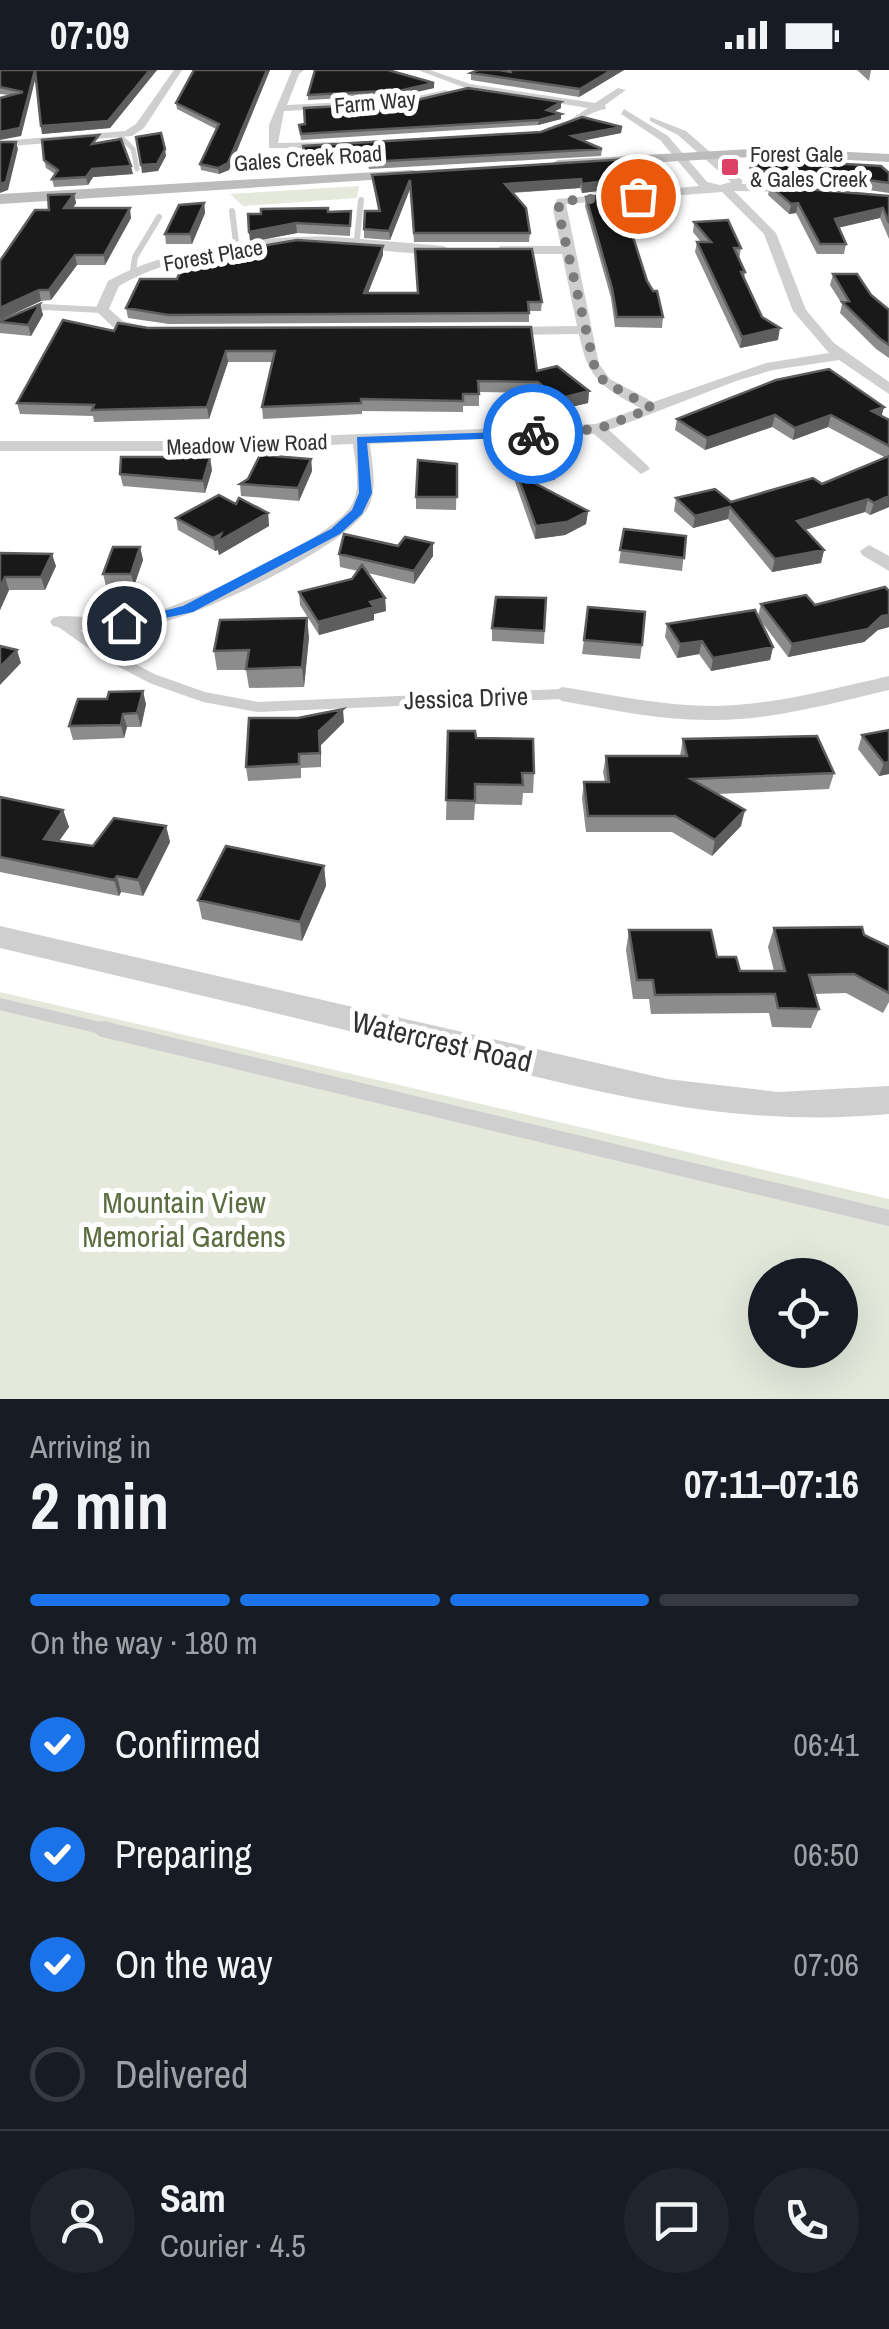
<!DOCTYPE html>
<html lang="en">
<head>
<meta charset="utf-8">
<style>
  :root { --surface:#171b24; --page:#20242c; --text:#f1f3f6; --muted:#9ea1a6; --line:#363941; --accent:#1a73e8 }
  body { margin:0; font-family:"Archivo Narrow",sans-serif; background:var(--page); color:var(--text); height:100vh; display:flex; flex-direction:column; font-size:38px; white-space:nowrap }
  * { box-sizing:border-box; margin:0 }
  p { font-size:32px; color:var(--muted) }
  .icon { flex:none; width:55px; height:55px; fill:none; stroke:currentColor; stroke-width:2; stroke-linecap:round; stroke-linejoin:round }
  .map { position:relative; height:1329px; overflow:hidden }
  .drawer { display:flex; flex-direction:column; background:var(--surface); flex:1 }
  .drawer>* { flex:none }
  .buttons { position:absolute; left:748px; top:1188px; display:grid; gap:20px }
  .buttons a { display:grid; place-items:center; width:110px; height:110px; border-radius:50%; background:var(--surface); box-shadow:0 10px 40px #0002; font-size:50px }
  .pin { position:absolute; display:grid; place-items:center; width:85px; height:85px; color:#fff; margin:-42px; border:5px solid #fff; border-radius:50%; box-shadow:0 2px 10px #0007 }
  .courier { position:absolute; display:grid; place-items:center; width:100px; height:100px; margin:-50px; border:8px solid #1a73e8; border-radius:50%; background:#fff; color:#222; box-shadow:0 2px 12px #0007 }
  .overview em { font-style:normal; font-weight:700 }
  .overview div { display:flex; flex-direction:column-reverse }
  .overview { display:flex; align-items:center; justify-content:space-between; height:170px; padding:0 30px }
  h1 { font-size:65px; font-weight:700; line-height:75px }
  .bar { display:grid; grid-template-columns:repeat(4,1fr); gap:15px 10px; align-content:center; height:120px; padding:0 30px }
  .bar i { height:12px; border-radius:8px; background:var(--line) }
  .bar .current { background:var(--accent) }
  .bar p { grid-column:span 4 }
  .line { display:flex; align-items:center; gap:25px; padding:0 30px; border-top:2px solid var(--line) }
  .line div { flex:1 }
  .round { display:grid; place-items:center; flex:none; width:105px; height:105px; border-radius:52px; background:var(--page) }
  ol { padding:0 30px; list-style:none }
  li { display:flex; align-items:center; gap:30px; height:110px }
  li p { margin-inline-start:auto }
  li .icon { padding:10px; border-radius:50%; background:var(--accent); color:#fff; stroke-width:4 }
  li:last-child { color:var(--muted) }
  li i { width:55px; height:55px; border:5px solid var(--line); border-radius:50% }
  .status { display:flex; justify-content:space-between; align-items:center; height:70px; padding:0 50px; background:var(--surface); direction:ltr }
  .status svg { height:28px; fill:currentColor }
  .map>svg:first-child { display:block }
  .green { fill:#e4e9dc; fill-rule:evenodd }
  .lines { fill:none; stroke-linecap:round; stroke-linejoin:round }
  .lane-far4 { stroke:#cfcfcf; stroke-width:5 }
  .lane-far3 { stroke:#cfcfcf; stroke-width:6 }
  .lane-far2 { stroke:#cfcfcf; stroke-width:10 }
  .lane-far1 { stroke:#cfcfcf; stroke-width:12 }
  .lane { stroke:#cfcfcf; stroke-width:16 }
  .street { fill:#cfcfcf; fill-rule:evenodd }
  .secondary { fill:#bcbcbc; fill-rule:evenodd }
  .wall { fill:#8c8c8c }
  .shaded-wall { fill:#5e5e5e }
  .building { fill:#191919; stroke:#5e5e5e; stroke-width:2.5 }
  .route { fill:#1a73e8 }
  .done { stroke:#7a7a7a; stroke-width:10; stroke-dasharray:0 18 }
  .poi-dot { fill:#dd4165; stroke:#fff; stroke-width:4 }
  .labels { text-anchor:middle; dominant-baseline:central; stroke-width:10; stroke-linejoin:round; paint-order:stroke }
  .far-street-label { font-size:22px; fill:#323232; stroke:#fff }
  .far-poi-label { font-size:22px; fill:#323232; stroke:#fff; text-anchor:start }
  .street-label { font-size:25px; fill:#323232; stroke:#fff }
  .near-street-label { font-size:30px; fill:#323232; stroke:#fff }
  .near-park-label { font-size:30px; fill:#5c6d41; stroke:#fff }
</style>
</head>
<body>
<div class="status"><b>07:09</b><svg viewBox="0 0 49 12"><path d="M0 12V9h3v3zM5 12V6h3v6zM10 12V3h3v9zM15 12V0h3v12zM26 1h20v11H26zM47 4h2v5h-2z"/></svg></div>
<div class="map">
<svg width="889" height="1329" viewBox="0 0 889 1329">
  <rect width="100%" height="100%" fill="#fff"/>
  <path class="green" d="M359,116l-2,12 -114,8 -13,-12z
    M0,922l889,207v200h-889zM765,1205h75v75h-75z"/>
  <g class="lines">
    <path class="lane-far4" d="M119,65l14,14 4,20"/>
    <path class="lane-far3" d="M232,141l5,39
      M353,174l4,-5 4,-39
      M133,201l2,-14 24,-40
      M0,255l44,-18 58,3"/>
    <path class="lane-far2" d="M60,552l45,32 48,25 51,18 54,10 304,-13"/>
    <path class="lane-far1" d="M0,934l113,27"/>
    <path class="lane" d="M103,959l786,189"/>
    <path class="street" d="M174,0h8l-38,58 -12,8 -132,11v-6l125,-10 11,-7z
      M292,0h12l-5,4 -12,31 117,-6 42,-9 5,3 -47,12 -120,6 -6,32 56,-1 5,3 -5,3h-65v-23z
      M418,0h12l40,14 125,19 23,-15 8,2 -21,15 1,4c-14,1 -38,19 -56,24l-4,-5 22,-7 20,-13 -120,-19z
      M624,39l44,27 39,46 13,3 11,-3 -53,-47 -28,-14v-4l36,14 56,49v4l66,1 81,11v6l-81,-10 -74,-1 42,42 30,77 28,33 55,39v12l-50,-34 -66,10 -37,11 -127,49 38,35 3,4 -9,5 -47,-40 -224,10c2,21 9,48 -4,67 -27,39 -159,101 -207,112 -32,8 -74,11 -106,3l-3,-4 3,-4 7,-2c31,1 63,3 93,-4 40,-10 178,-73 198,-106 11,-17 4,-43 2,-62l-160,7h-193v-10h193l403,-17 44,-16c-39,-22 -52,-28 -61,-74l-77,1 -7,-4 7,-4 75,-1 -15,-72h-61l-6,-4 6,-4h60l-8,-36 4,-11 142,-13 -39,-46 -39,-26zM722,122l42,42 29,77 36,42 -63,10 -113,39 -43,-23 -11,-15 -33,-160z
      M337,167l107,9 6,4c-18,11 -101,-6 -129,-6 -64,0 -146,9 -202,42l-10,23 14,12 28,7v6l-38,-7 -18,-17 13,-29c60,-34 161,-47 229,-44z
      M869,475l20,11v15l-27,-16 -2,-4z
      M889,606v14c-57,13 -115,30 -174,30 -52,1 -103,-10 -153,-19l-11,-7 11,-7c50,8 101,19 153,19 59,-1 117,-17 174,-30z
      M0,856l667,153 111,13 111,-6v28c-166,16 -310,-27 -469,-66 -140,-34 -280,-67 -420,-100z"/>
    <path class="secondary" d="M770,78l119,6v8l-119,-6 -212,12 -7,-4 7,-4z
      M412,100l5,1v6l-417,27v-10z"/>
  </g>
  <path class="wall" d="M0,0h157l-47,58 -68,6 -6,-57 -15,59 -12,-41 -9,-1z
    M194,0h76l-41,100 -10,4 -18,-4 -1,-6 16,-35 -39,-20 -1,-6z
    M624,0l-45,27 -108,-17v-7z
    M857,0h14l-2,11z
    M434,13v5l-31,7 -95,5v-5z
    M561,38l-8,4 8,2v5l-23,6 -237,15 -2,-15z
    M622,57l-1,6 -38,7 19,9 -1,7 -232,13 -2,-6 -10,-1 -51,2 -3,-18z
    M100,73l33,31 -40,3 -5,8 -34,2 -2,-8 3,-5 -9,-6 -2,-8z
    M751,89l138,14v20l-81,-12 -50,-1 -9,-12z
    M372,105l290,8 -80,10 -2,-5 -68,5 18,40 -1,9h-115l-4,-53 -20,51 -26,-2v-9l14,-18z
    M770,116l119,10v43l-9,-21 -42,10 8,16 -2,10h-27l-21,-41 -7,1 -21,-19z
    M74,124l2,9 -3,5 58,10 -26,47h-28l-26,35 -10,1 -41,19 49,-110z
    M586,127l45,18 -2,10 18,56 16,36 -1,11 -47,-1 -4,-29 -26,-92z
    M204,133l1,10 -13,31h-26l-1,-10z
    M351,141l-1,25 -53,-3 -47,9 78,-30z
    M694,152l47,26 -2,11 6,13 -1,7 18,38 16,23 -38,8 -45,-96 2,-10h4l-8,-10z
    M383,176v9l-15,38 174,9 -1,9h-12v11l-360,2 -41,-6 -2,-10 51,-29z
    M833,204l38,21 18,15v48l-13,-9 -36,-36 2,-9 -12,-19z
    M40,234l3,11 -12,21 -31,-3v-12z
    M148,258l389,43 52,20 -1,12 -30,7 -20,-17 -59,-1v14h-16v6l-101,-1v3l-99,5 -1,-12 11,-45h-45l-19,57 -115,3 -1,-6 -73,-2 -3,-11 97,-72z
    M884,337l-3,9 8,4v87l-19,8 -5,-3 -60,18 19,20 -3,13 -49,9 -44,-53 -35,9 -19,-17 2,-13 55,4 91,-18 64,-26 -58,-31 -35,13 -21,-13 -67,23 -30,-20 2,-11z
    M508,377l48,21 -1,12 -22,2 55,29 -2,13 -21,11 -30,4 -28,-80z
    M311,389l1,12 -13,30 -58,-5 -1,-12z
    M457,394l-1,46 -40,-1v-12z
    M212,400l-7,23 -82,-7 -3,-12z
    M236,434l32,9 1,13 -50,29 -1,-5 -3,1 -37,-21 -2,-12z
    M624,459l62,7 -4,35 -63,-8z
    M433,473v13l-19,28 -46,-11 17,25 1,13 -12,3v6l-55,15 -19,-30 -1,-13 53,-13 6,-8 -18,-4 -1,-13 59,-8z
    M140,477l3,13 -9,26h-28l-3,-12z
    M0,483l56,13 -11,24h-36l-9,20z
    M889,521v36l-11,3 -14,12 -76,15 -27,-36 12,26 -3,13 -59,11 -12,-17 -22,4 -12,-21 2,-13 91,-8 3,-12 54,1z
    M546,528l-2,46 -52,-3v-13z
    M309,567l-5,50 -55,1 -3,-18h-29l-3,-19z
    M584,570l58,5 -2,14 -58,-5z
    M146,634l-5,23h-14l-3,11 -51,2 -4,-14z
    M344,652l-23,23v22l-20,1v10l-53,3 -2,-14z
    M889,660v44l-10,2 -21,-27 4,-14z
    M448,661l28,7 58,35 -1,20h-10l-1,12 -47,-1 -1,16h-28z
    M683,669l151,34 -5,16 -112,5 24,32 -29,30 -40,-24h-86l-4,-34 2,-16h21l-2,-10 3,-16h74z
    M0,727l63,13 6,17 -10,14 34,5 73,-20 4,16 -27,54 -22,-4 -2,4 -119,-24z
    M324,796l2,20 -24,55 -100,-22 -4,-19z
    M774,858l90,7 25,12v55l-6,11 -37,-20 -32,1 5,15 -8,19 -39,-1 -3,-14 -118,1 -2,-15h-16l-7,-49 3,-20 88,27 23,14h34l-6,-24z"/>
  <path class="shaded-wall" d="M35,0l1,5 -15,61 -21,4v-8z
    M150,0h7l-47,58 -68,6 -1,-8z
    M267,0h3l-41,100 -10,4 -1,-6z
    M612,0h12l-45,27 1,-8z
    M434,13v5l-31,7v-5z
    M561,32v6l-15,8 1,-6z
    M561,44v5l-23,6 1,-5z
    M622,57l-1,6 -49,10v-7z
    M16,72l2,7 -10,41 -8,3v-9z
    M165,79l1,7 -8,15 -16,2 -1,-8z
    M131,96l2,8 -40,3 -5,8 -2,-8 6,-8z
    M663,104l-1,9 -80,10v-9z
    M581,109l-1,9 -76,5 1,-9z
    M410,110v9l-20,51 -1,-9z
    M74,124l2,9 -10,15 -2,-10z
    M204,133l1,10 -13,31 -2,-10z
    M798,133l-2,10 -7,1 2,-10z
    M130,138l1,10 -26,47 -1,-10z
    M883,138l-3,10 -48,11 3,-10z
    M296,153l1,10 -47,9 -1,-10z
    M383,176v9l-19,48v-10z
    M75,185l2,10 -26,35 -2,-10z
    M39,220l2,11 -41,19v-12z
    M40,234l3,11 -12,21 -3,-11z
    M780,258l-2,12 -38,8 2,-11z
    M226,281l2,11 -19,57 -2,-12z
    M589,321l-1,12 -30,7v-11z
    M884,337l-3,11 -9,-7z
    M775,345l-3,12 -67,23 2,-12z
    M831,345l-3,12 -35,13 2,-12z
    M210,387l2,13 -7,23 -2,-12z
    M311,389l1,12 -13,30 -1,-13z
    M889,426v11l-19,8 4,-12z
    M868,429l-3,13 -71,21 3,-12z
    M730,437l-2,12 -35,9 2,-12z
    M588,441l-2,13 -21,11 -30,4 1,-13z
    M268,443l1,13 -50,29 -1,-5 -3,1 -2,-13z
    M433,473v13l-19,28v-13z
    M140,477l3,13 -9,26 -3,-12z
    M824,480l-3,13 -49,9 3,-13z
    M52,484l4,12 -11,24 -4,-13z
    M5,507l4,13 -9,20v-22z
    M385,528l1,13 -12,3v6l-55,15 -1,-13z
    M889,545v12l-11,3 -14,12 -76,15 4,-13z
    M307,548l2,19 -5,50 -2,-20z
    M702,571l-3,13 -22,4 3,-14z
    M773,577l-3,13 -59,11 2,-13z
    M17,580l4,13 -21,22v-18z
    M143,621l3,13 -5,23 -4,-14z
    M343,639l1,13 -23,23v22l-2,-36z
    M123,644l4,13 -3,11 -3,-13z
    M889,692v12l-10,2 5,-13z
    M63,740l6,17 -20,28 -5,-16z
    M745,740l-4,16 -29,30 3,-16z
    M166,756l4,16 -27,54 -5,-16z
    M324,796l2,20 -24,55 -2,-19z
    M117,806l4,16 -2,4 -5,-16z"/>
  <path class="building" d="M0,0h35l-15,58 -20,4v-34l23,-6 -23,-5z
    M35,0h115l-42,51 -67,5z
    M194,0h73l-39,93 -10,5 -18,-4 19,-40 -43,-21z
    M315,0h73l46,13 -31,7 -95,5z
    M478,0h21l12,2v-2h101l-32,19 -109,-16z
    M468,18l93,14 -14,8 14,4 -22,6 -238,14 -2,-9 6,-1 -1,-16 100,-5z
    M582,47l40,10 -50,9 30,13 -234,13 -1,-7 -10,-1 -52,3 -2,-11 238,-14z
    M161,63l4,16 -8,15 -16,1 -5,-28z
    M99,65l-7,9 29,-5 10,27 -39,3 -6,8 -34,2 6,-9 -14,-10 -2,-20z
    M0,72h16l-10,40 -6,2z
    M628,89l35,15 -81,10 -1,-5 -76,5 21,24 4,25h-116l-4,-53 -21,51 -25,-2 1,-18h15l-8,-36z
    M751,89l130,7 8,7v10l-79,-11 -50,-1z
    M770,116l119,10v27l-6,-15 -48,11 11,25h-26l-22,-41 -7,1z
    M74,124l-10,14h66l-26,47h-29l-26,35h-10l-39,18v-47l35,-51h14l-1,-15z
    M624,124l7,21h-5l21,66 6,10h4l6,26h-46l-5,-29 -26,-91z
    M204,133l-14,31h-25l14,-29z
    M328,138v4l23,-1 -1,15 -54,-3 -47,9 -1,-18h13v-5z
    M728,150l13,28h-7l11,24h-4l21,45 18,11 -38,9 -45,-95h14l-17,-20z
    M297,170l86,6 -19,47h54l-3,-44h117l10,53h-14l1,11 -361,2 -42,-7 14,-29h37l8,-19 65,-4v-8z
    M833,204h24l14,21 18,15v35l-10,-7 -37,-36 7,-1z
    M40,234l-12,21 -28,-3v-1z
    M63,250l51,11 4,-8 30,5 383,-1 6,44 20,-5 32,25 -31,8 -20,-17 -60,-1 1,13h-16v7l-102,-2v4l-99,4 13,-56h-49l-19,56 -115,3 2,-5 -77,-2z
    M829,299l55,38 -12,4 17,9v26l-58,-31 -36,13 -20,-13 -68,23 -30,-19 99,-39z
    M546,374l10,24 -40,3 -8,-24z
    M260,385l51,4 -13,29 -58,-4 8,-5z
    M889,386v40l-15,7 -6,-4 -71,22 27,29 -49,9 -45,-52 -35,9 -19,-18 39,-9 16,13 82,-24 9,6z
    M121,387h89l-7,24 -83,-7z
    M418,390l39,4v33h-41z
    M517,404l71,37 -21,11 -31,4z
    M219,425l17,9 3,-6 29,15 -51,29 4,-8 -8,4 -37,-20z
    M624,459l62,7 -2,22 -64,-8z
    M344,464l54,12 7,-9 28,6 -19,28 -75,-17z
    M113,477h27l-9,27h-28z
    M0,483l52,1 -11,23h-36l-5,11z
    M362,495l23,33 -15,4 4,5 -56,15 -19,-30 53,-13z
    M885,517l4,4v24l-7,1 -14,13 -76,15 -31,-40 45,-9 9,10z
    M496,527l50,1 -2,33 -52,-3z
    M588,537l57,5 -3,33 -58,-5z
    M755,540l18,37 -60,11 -11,-17 -22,3 -13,-20z
    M307,548l-5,49 -56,2 3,-19 -35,1 6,-31z
    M0,576l17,4 -17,17z
    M143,621l-6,22 -14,1 -2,11 -52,1 9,-27h29l2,-7z
    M343,639l-24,22 1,22 -21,1v10l-53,3 3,-49h49z
    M889,660v32l-5,1 -22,-28z
    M448,661h27l1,7 57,1 1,34h-12l1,12 -48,-1v17l-29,-1z
    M817,666l17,37 -143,6 54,31 -30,30 -40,-24h-87l-4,-34h25l-3,-26h81l-4,-17z
    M0,727l63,13 -19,29 49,7 21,-28 52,8 -28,54 -21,-4 -3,4 -114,-23z
    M226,776l98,20 -24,56 -102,-22z
    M862,857l2,8 25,12v46l-35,-19 -45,1 10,34 -41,-1 -3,-14 -120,1 -2,-15h-16l-8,-50h82l6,27h19l4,14h45l-11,-43z"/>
  <path class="route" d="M533,361l4,6 -170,6 5,50 -10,21 -22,20 -147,78 -69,15 -7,-4 66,-17 148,-77 21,-19 7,-17 -2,-56z"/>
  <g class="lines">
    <path class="done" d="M533,364l65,-5 54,-21 -47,-26 -9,-9 -38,-163 3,-9 77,-5"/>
  </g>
  <rect class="poi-dot" x="720" y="87" width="20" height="20" rx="5"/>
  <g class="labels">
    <g class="far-street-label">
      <text transform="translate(375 32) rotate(-5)">Farm Way</text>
      <text transform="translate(308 88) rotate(-4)">Gales Creek Road</text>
      <text transform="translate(213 185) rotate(-10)">Forest Place</text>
      <text transform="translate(247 374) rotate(-2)">Meadow View Road</text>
    </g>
    <g class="far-poi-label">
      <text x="750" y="84">Forest Gale<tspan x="750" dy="25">&amp; Gales Creek</tspan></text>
    </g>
    <g class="street-label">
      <text transform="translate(466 628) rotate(-2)">Jessica Drive</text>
    </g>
    <g class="near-street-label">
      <text transform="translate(442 971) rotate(13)">Watercrest Road</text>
    </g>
    <g class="near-park-label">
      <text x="184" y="1132">Mountain View<tspan x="184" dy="34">Memorial Gardens</tspan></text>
    </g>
  </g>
</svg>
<div class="buttons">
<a><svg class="icon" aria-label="locate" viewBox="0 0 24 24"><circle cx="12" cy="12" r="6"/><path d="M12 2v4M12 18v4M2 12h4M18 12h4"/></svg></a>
</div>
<div class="pin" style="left:638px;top:126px;background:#ea580c"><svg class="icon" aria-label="bag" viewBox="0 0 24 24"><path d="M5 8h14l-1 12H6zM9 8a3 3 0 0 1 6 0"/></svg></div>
<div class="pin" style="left:124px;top:553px;background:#1f2937"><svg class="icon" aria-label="home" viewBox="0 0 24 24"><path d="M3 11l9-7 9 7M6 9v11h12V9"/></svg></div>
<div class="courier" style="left:533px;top:364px"><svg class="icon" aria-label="bike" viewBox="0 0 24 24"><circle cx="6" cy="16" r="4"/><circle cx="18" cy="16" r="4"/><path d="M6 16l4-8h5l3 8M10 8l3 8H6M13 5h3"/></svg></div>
</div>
<section class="drawer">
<div class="overview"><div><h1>2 min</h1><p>Arriving in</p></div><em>07:11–07:16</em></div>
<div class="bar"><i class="current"></i><i class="current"></i><i class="current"></i><i></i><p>On the way · 180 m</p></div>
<ol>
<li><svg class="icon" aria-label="check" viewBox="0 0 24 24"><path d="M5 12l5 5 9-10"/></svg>Confirmed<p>06:41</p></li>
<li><svg class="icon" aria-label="check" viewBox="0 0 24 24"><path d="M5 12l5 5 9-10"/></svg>Preparing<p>06:50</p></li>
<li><svg class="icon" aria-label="check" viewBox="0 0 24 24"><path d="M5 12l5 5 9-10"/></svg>On the way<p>07:06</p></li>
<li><i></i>Delivered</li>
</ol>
<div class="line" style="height:180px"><a class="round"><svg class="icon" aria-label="person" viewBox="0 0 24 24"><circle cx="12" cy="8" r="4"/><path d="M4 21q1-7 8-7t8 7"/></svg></a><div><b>Sam</b><p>Courier · 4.5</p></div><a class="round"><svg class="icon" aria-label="chat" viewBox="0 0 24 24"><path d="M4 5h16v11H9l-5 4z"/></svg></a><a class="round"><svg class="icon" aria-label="phone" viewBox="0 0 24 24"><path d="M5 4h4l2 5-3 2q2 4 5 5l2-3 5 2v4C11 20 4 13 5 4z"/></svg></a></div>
</section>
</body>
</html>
